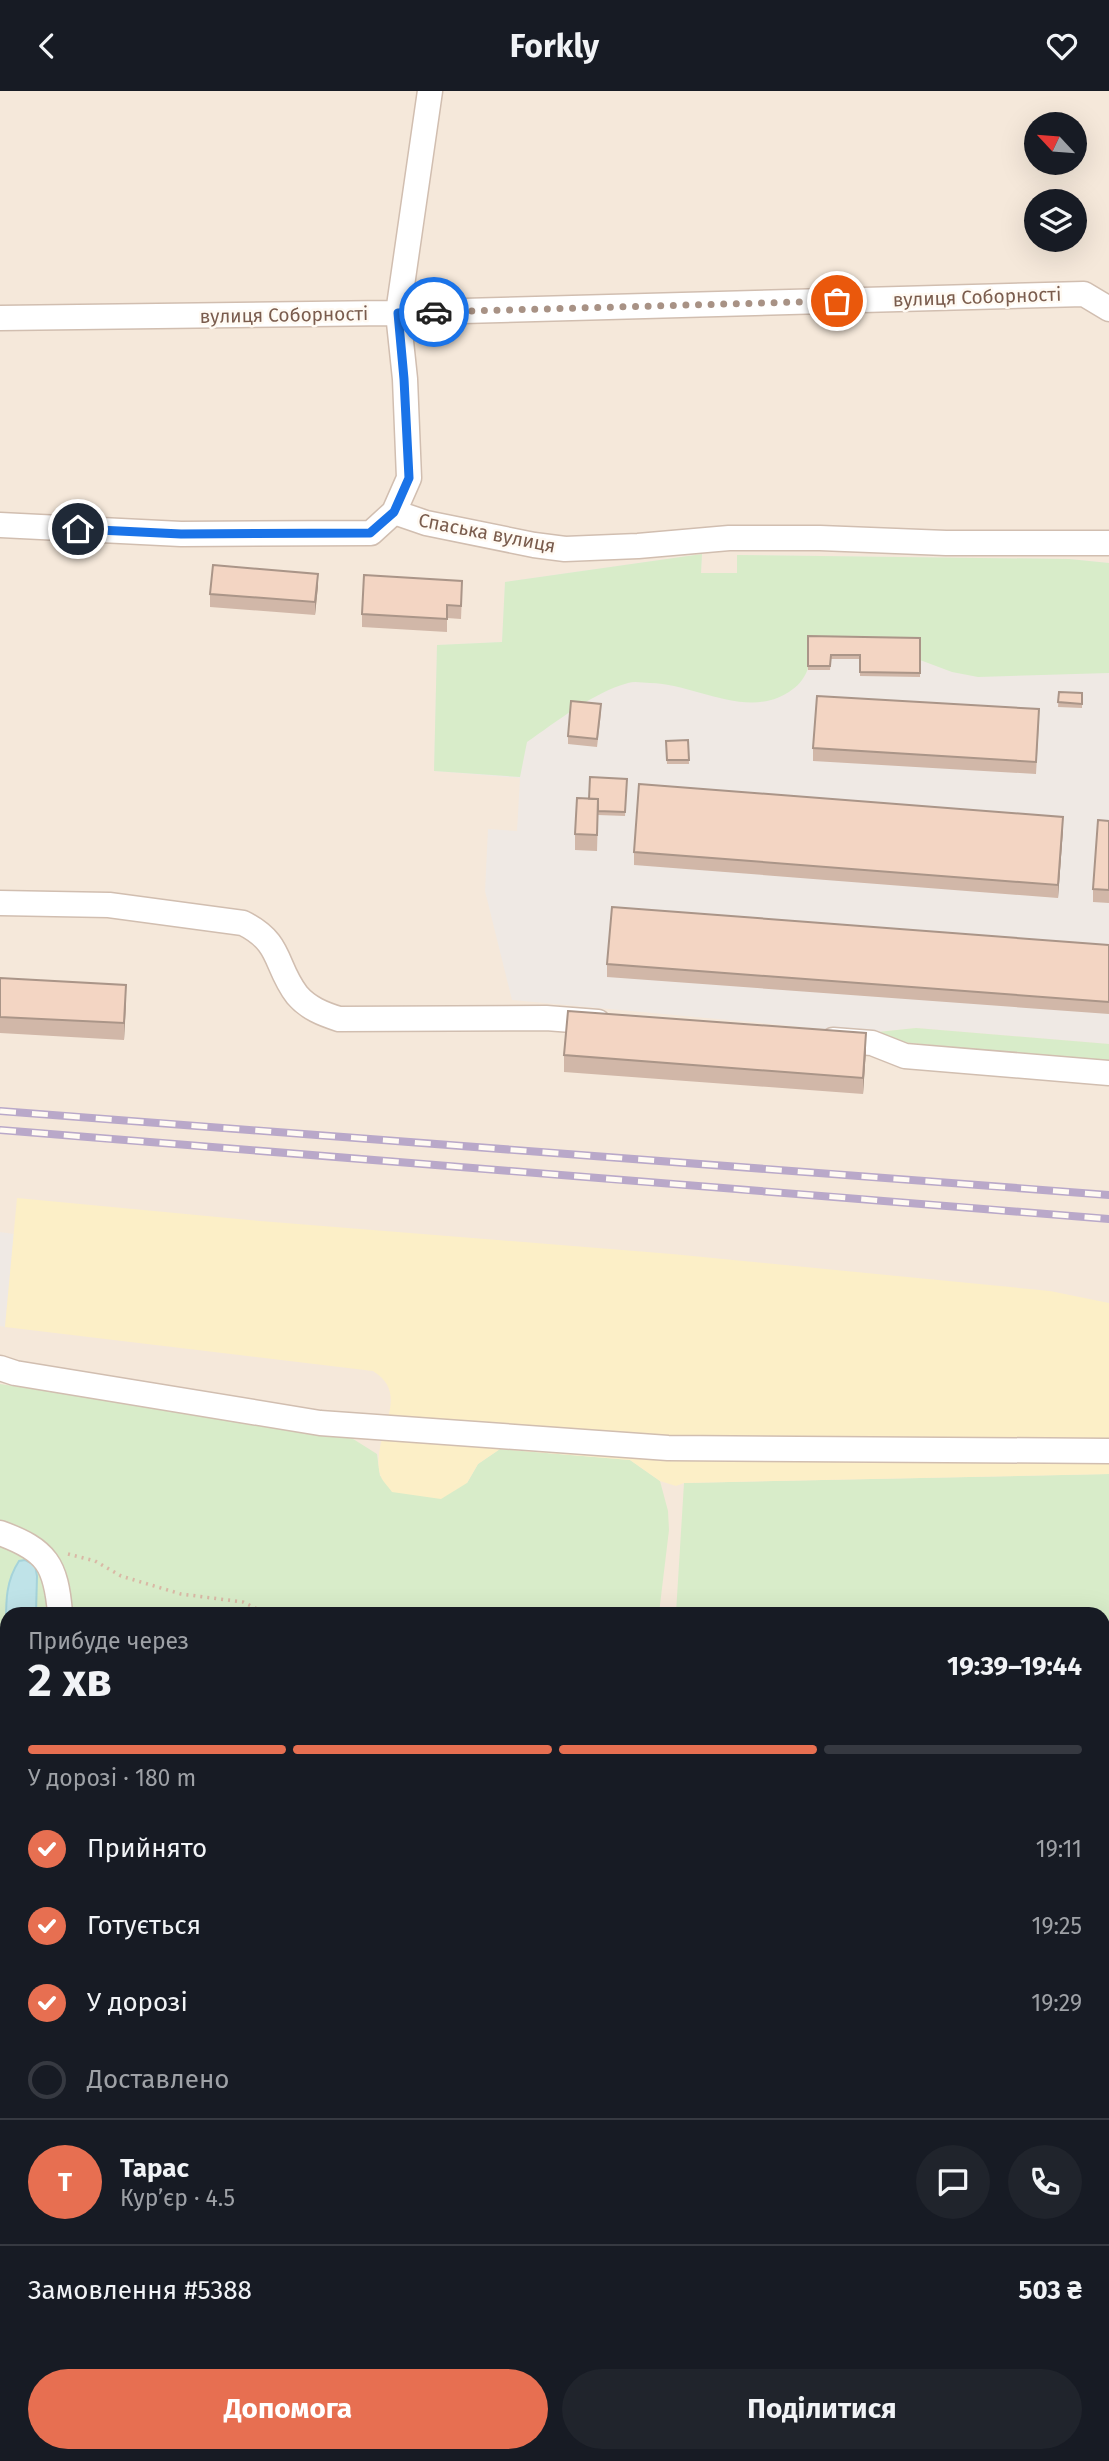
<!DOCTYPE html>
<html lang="uk">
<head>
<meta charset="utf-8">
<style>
  :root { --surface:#171b24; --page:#20242c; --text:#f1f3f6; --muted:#9ea1a6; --line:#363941; --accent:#e76f51 }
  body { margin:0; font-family:"Fira Sans",sans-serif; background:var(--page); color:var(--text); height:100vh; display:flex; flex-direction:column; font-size:26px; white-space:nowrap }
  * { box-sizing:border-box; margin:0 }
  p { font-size:23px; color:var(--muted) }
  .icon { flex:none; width:38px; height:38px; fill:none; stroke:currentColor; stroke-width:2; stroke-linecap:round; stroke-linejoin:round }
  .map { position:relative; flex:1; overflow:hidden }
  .details { position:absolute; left:0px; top:1516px; width:1110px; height:856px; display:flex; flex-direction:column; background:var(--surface); border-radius:21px 21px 0 0; box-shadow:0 7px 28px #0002 }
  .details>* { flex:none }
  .needle { width:46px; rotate:296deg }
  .buttons { position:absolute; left:1024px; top:21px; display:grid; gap:14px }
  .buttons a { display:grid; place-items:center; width:63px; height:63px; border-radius:50%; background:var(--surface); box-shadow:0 7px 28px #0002; font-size:35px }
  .pin { position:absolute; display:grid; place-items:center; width:60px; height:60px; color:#fff; margin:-30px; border:4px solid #fff; border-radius:50%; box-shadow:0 2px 7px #0007 }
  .courier { position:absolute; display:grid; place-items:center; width:70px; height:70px; margin:-35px; border:5px solid #1a73e8; border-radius:50%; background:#fff; color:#222; box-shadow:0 2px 9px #0007 }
  .overview em { font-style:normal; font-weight:700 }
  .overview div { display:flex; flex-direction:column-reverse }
  .overview { display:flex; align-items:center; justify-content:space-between; height:119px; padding:0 28px }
  h1 { font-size:46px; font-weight:700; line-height:52px }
  .bar { display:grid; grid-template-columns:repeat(4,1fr); gap:10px 7px; align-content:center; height:84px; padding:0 28px }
  .bar i { height:9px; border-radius:5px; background:var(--line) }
  .bar .selected { background:var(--accent) }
  .bar p { grid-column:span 4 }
  .line { display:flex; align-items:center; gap:18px; padding:0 28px; border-top:2px solid var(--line) }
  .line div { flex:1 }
  .round { display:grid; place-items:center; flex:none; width:74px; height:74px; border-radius:37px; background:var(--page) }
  ol { padding:0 28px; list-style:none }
  li { display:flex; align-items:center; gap:21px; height:77px }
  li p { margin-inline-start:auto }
  li .icon { padding:7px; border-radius:50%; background:var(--accent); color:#fff; stroke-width:4 }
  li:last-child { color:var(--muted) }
  li i { width:38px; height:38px; border:4px solid var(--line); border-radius:50% }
  .action { display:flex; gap:14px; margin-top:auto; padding:14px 28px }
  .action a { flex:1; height:80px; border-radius:42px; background:var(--accent); color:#fff; font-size:28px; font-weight:700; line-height:80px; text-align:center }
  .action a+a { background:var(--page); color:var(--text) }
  header { display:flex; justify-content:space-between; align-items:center; height:91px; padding:0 28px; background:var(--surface); font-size:32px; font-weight:700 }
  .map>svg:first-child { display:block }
  .residential { fill:#f5e8da; fill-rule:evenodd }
  .industrial { fill:#efe9e4 }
  .green { fill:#d8ecc9 }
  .sand { fill:#fcefc7 }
  .water { fill:#bfe3e8; stroke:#a5d3da; stroke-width:2 }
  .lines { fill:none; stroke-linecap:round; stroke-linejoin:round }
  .minor-casing { stroke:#d1beb0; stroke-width:27 }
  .path { stroke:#d9b8a5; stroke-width:3.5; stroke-dasharray:2 5; stroke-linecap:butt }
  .minor { stroke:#fff; stroke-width:24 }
  .rail-casing { stroke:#b9a8c9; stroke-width:8 }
  .rail { stroke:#fffaf3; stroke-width:5; stroke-dasharray:16; stroke-linecap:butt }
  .wall { fill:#d1b7a8 }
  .shaded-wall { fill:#aa9588 }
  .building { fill:#f3d5c3; stroke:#aa9588; stroke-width:2 }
  .done { stroke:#a89285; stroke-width:7; stroke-dasharray:0 12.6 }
  .route { stroke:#1a73e8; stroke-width:9 }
  .labels { text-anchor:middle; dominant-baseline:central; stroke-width:5; stroke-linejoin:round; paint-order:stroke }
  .street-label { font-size:19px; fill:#7a5c4d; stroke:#fffaf3 }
</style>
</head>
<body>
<header><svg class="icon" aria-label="back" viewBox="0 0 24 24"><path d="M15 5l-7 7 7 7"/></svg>Forkly<svg class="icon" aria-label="heart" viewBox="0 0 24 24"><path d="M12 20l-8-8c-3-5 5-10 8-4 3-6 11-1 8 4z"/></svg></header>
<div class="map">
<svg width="1109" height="2370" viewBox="0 0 1109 2370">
  <rect width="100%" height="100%" fill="#fdf6ec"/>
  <path class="residential" d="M0,0h1109v2370h-1109zM1036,33h38v39h-38zM1036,110h38v39h-38zM7,1522h1095v842h-1095z"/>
  <path class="industrial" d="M702,463l-1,19h36v-18l332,4 40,4v481l-193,-16 -48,5 -356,-33 -27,-109 3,-62 29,2 3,-53 -86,-7 3,-126 65,-3 3,-60z
    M0,1141l14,2 -9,93 -5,-1z"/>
  <path class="green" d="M702,463l-1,19h36v-18l332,4 40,4v110l-131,4 -26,-5 -32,-12v-18l-112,-1c0,9 1,19 0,27 -2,8 -9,17 -15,21 -43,33 -96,-5 -143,-6 -7,0 -15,-2 -22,0 -34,9 -72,39 -101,59l-7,35 -86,-6 3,-126 65,-3 3,-60z
    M916,937l193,16v17l-242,-22 1,-6z
    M0,1293l350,53 27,17 3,22 87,7 11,-19 22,-15 130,11 30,21 8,30 1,19 -10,83h-623l1,-37 -31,34v18l-6,5z
    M1109,1383v239l-6,2 -1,-102h-426l8,-130z
    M0,1574h7v58l-7,-1z
    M7,1811v69l-7,-1v-64z"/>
  <path class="sand" d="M17,1107l232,22 423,34 378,37 59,12v171l-425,9 -8,3 -16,-5 -30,-21 -130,-11 -22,15 -11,19 -26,16 -49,-7c-4,-6 -11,-12 -12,-18 -10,-38 34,-78 -7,-103l-368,-44z"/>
  <path class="water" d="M25,1469l10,5 2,11 -1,37h-29v52h-7v-32l6,-5c0,-24 -1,-46 13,-67z
    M0,1631l7,1v179l-7,4z"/>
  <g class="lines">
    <defs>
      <path id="minor" d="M0,227l388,-5 696,-19 25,15
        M394,421l15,-34 -4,-99 -7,-66 32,-222
        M0,434l181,9 190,-1 23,-21 32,11 108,22 31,4 73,-3 91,-8h91l126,5h163
        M0,812l109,2 134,18c40,20 31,42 54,72 11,13 26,19 42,24l207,-1 52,4
        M833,949l39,3 33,13 204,17
        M0,1277l15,5 305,50 348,25 441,3
        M0,1442c47,17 56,32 60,80
        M1102,1747l7,-1
        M0,1887l7,1
        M0,2254l7,1
        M131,2370l1,-6
        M633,2370l1,-6"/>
    </defs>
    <use href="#minor" class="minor-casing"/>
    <path class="path" d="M68,1463l27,7 26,15 60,18 62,8 22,11
      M0,1832h7"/>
    <use href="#minor" class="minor"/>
    <defs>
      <path id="rail" d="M0,1020l1109,84
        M0,1039l1109,89"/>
    </defs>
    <use href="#rail" class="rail-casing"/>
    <use href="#rail" class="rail"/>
  </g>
  <path class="wall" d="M318,495l-3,29 -105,-8v-13z
    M462,503l-1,25 -14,-1v14l-85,-5v-13z
    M808,545l112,2v39l-60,-1v-17h-29l-1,11h-22z
    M1059,601l23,1v15l-24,-1z
    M601,622l-4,34 -29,-3v-8z
    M1039,631l-3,52 -223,-13v-13z
    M688,649l1,24h-22l-1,-23z
    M627,688l-2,37 -27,-1 -1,36 -22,-1v-16l14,-35z
    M1109,730v82l-16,-1v-13z
    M1063,738l-5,69 -424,-33v-13z
    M1109,854v69l-502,-37v-13z
    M0,887l126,23 -2,39 -124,-7z
    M866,959l-3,44 -299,-22v-17z"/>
  <path class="shaded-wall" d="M318,483v12l-3,29v-13z
    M1063,726v12l-5,69v-13z
    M126,894v16l-2,39v-17z
    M866,942v17l-3,44v-16z
    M906,2364h3l-1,6h-4z"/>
  <path class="building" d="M213,474l105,9 -3,28 -105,-8z
    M364,484l98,6 -1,25 -14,-1v14l-85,-5z
    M808,545l112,2v35l-60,-1v-17h-29l-1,11h-22z
    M1059,601l23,1v11l-24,-2z
    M817,605l222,13 -3,53 -223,-14z
    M571,610l30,3 -4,35 -29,-3z
    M688,649l1,20h-22l-1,-19z
    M590,686l37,2 -2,33 -27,-1v-12h-9z
    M639,693l424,33 -5,68 -424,-33z
    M577,707l21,1 -1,36 -22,-1z
    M1098,729l11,1v69l-16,-1z
    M612,816l497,38v57l-502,-38z
    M0,887l126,7 -2,38 -124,-6z
    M568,920l298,22 -3,45 -299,-23z
    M672,2364h23l9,3v3h-34z
    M864,2364h42l-2,6h-42z"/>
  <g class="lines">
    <path class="done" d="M434,221l403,-11"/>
    <path class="route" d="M78,438l103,5 189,-1 24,-21 15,-34 -5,-99 -6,-66 36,-1"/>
  </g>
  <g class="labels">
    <g class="street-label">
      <text transform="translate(977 206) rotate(-2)">вулиця Соборності</text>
      <text transform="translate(284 224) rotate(-1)">вулиця Соборності</text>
      <text transform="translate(487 442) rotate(11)">Спаська вулиця</text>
    </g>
  </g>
</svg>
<div class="buttons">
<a><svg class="needle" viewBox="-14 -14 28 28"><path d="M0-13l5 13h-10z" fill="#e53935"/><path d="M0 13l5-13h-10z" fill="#9ea1a6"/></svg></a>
<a><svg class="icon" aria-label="layers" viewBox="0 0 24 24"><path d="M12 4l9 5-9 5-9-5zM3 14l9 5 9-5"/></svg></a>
</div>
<div class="pin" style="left:837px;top:210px;background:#ea580c"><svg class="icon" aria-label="bag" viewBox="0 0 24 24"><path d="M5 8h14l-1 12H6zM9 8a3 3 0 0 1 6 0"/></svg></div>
<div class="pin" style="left:78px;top:438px;background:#1f2937"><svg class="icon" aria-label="home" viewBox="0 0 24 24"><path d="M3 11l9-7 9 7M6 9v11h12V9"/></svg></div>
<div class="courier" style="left:434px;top:221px"><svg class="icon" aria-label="car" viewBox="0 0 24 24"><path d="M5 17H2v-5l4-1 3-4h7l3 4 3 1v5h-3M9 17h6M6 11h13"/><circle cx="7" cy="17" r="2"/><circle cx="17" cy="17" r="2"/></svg></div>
<section class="details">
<div class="overview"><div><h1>2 хв</h1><p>Прибуде через</p></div><em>19:39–19:44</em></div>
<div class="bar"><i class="selected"></i><i class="selected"></i><i class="selected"></i><i></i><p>У дорозі · 180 m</p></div>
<ol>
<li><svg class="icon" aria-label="check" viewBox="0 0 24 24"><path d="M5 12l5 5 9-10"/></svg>Прийнято<p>19:11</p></li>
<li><svg class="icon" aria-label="check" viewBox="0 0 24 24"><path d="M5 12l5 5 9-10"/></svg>Готується<p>19:25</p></li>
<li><svg class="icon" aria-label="check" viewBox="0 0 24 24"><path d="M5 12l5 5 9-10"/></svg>У дорозі<p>19:29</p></li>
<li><i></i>Доставлено</li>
</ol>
<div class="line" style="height:126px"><b class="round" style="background:var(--accent);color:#fff">Т</b><div><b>Тарас</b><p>Кур’єр · 4.5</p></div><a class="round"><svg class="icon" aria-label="chat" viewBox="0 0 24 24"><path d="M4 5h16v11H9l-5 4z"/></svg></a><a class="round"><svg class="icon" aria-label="phone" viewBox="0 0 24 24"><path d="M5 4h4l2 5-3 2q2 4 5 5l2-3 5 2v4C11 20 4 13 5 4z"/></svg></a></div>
<div class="line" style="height:91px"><div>Замовлення #5388</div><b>503 ₴</b></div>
<div class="action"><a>Допомога</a><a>Поділитися</a></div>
</section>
</div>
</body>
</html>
